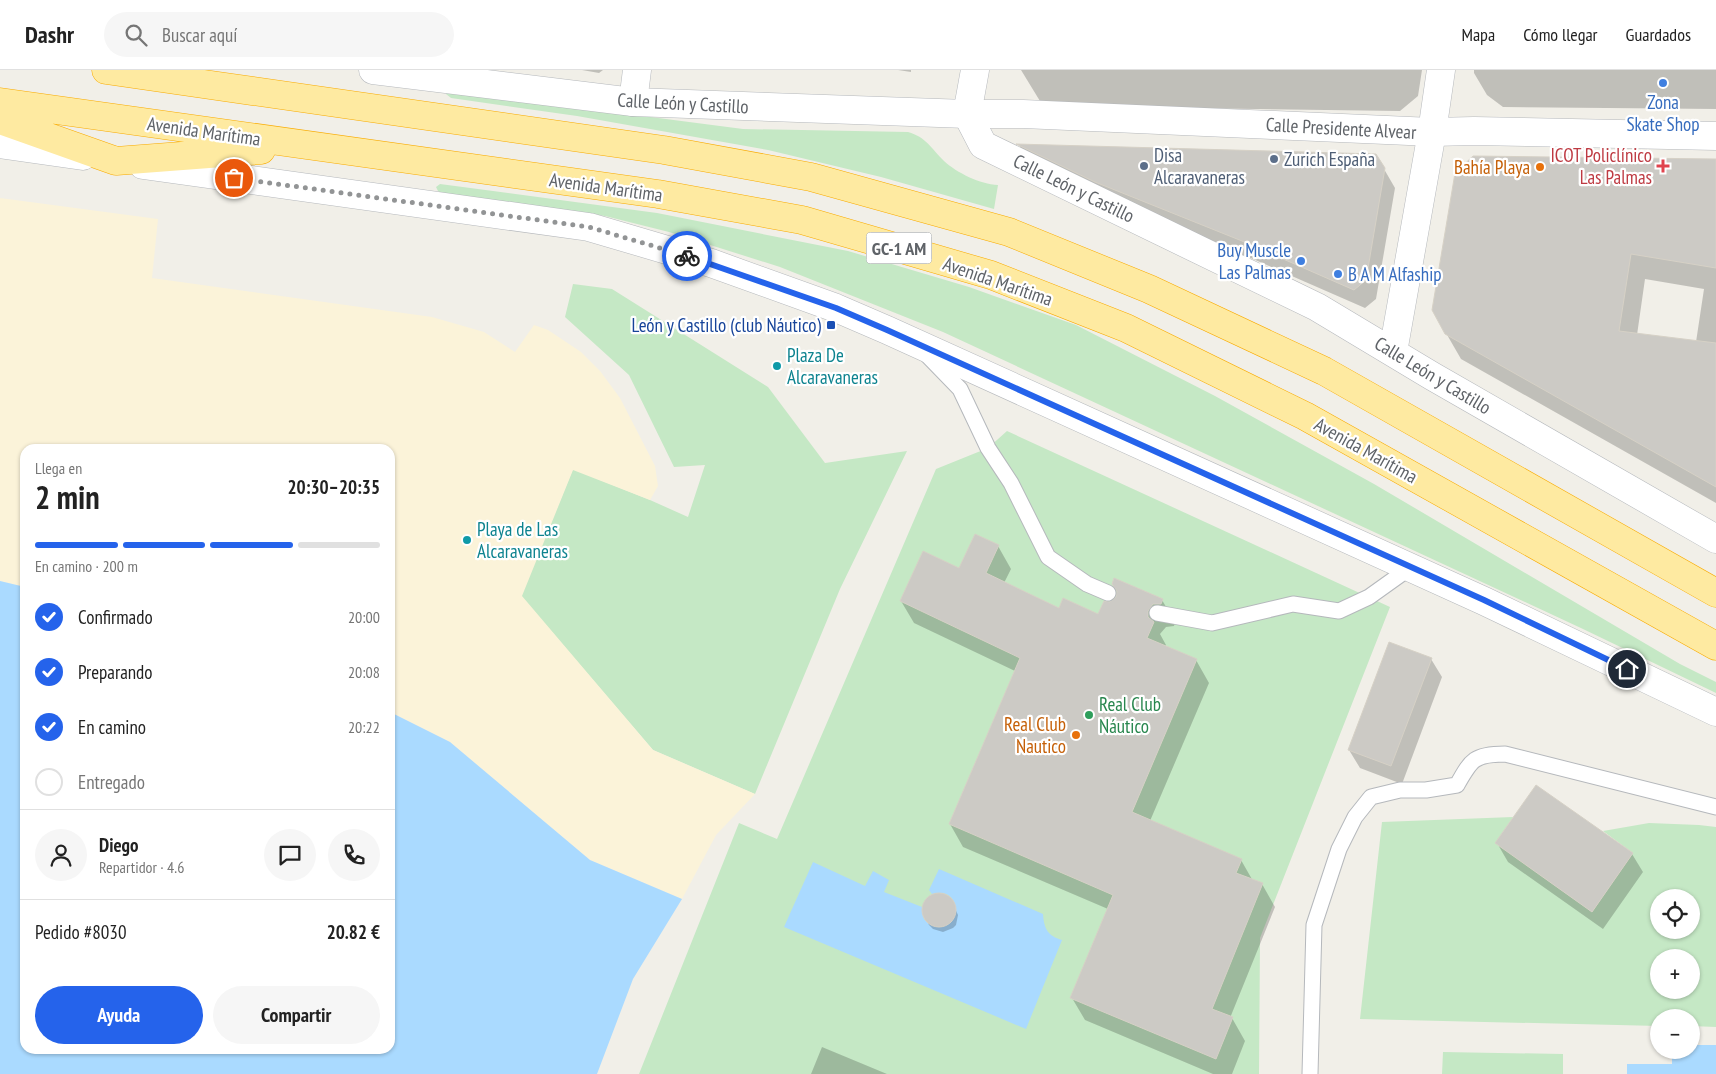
<!DOCTYPE html>
<html lang="es">
<head>
<meta charset="utf-8">
<style>
  :root { --surface:#fff; --page:#f6f6f6; --text:#222; --muted:#767676; --line:#e0e0e0; --accent:#2563eb }
  body { margin:0; font-family:"PT Sans Narrow",sans-serif; background:var(--page); color:var(--text); height:100vh; display:flex; flex-direction:column; font-size:19px; white-space:nowrap }
  * { box-sizing:border-box; margin:0 }
  p { font-size:16px; color:var(--muted) }
  .icon { flex:none; width:28px; height:28px; fill:none; stroke:currentColor; stroke-width:2; stroke-linecap:round; stroke-linejoin:round }
  .map { position:relative; flex:1; overflow:hidden }
  .panel { position:absolute; left:20px; top:374px; width:375px; height:610px; display:flex; flex-direction:column; background:var(--surface); border-radius:15px; box-shadow:0 1px 4px #0004 }
  .panel>* { flex:none }
  .tools { position:absolute; left:1650px; top:819px; display:grid; gap:10px }
  .tools a { display:grid; place-items:center; width:50px; height:50px; border-radius:50%; background:var(--surface); box-shadow:0 1px 4px #0004; font-size:25px }
  .pin { position:absolute; display:grid; place-items:center; width:42px; height:42px; color:#fff; margin:-21px; border:2px solid #fff; border-radius:50%; box-shadow:0 1px 5px #0007 }
  .courier { position:absolute; display:grid; place-items:center; width:50px; height:50px; margin:-25px; border:4px solid #2563eb; border-radius:50%; background:#fff; color:#222; box-shadow:0 1px 6px #0007 }
  .overview em { font-style:normal; font-weight:800 }
  .overview div { display:flex; flex-direction:column-reverse }
  .overview { display:flex; align-items:center; justify-content:space-between; height:85px; padding:0 15px }
  h1 { font-size:32px; font-weight:800; line-height:38px }
  .bar { display:grid; grid-template-columns:repeat(4,1fr); gap:8px 5px; align-content:center; height:60px; padding:0 15px }
  .bar i { height:6px; border-radius:4px; background:var(--line) }
  .bar .active { background:var(--accent) }
  .bar p { grid-column:span 4 }
  .line { display:flex; align-items:center; gap:12px; padding:0 15px; border-top:1px solid var(--line) }
  .line div { flex:1 }
  .round { display:grid; place-items:center; flex:none; width:52px; height:52px; border-radius:26px; background:var(--page) }
  ol { padding:0 15px; list-style:none }
  li { display:flex; align-items:center; gap:15px; height:55px }
  li p { margin-inline-start:auto }
  li .icon { padding:5px; border-radius:50%; background:var(--accent); color:#fff; stroke-width:4 }
  li:last-child { color:var(--muted) }
  li i { width:28px; height:28px; border:2px solid var(--line); border-radius:50% }
  .action { display:flex; gap:10px; margin-top:auto; padding:10px 15px }
  .action a { flex:1; height:58px; border-radius:30px; background:var(--accent); color:#fff; font-size:20px; font-weight:800; line-height:58px; text-align:center }
  .action a+a { background:var(--page); color:var(--text) }
  header { display:flex; align-items:center; gap:30px; box-sizing:border-box; height:70px; padding:0 25px; background:var(--surface); border-bottom:1px solid var(--line) }
  header strong { font-size:24px }
  nav { display:flex; gap:28px; margin-inline-start:auto; font-size:18px }
  .search { width:350px; height:45px; background:var(--page); display:flex; align-items:center; gap:12px; box-sizing:border-box; padding:0 18px; border-radius:28px; color:var(--muted); font-size:19px }
  .map>svg:first-child { display:block }
  .green { fill:#c5e8c5; fill-rule:evenodd }
  .sand { fill:#fbf3d9 }
  .water { fill:#aadaff }
  .shadow { fill:#0003; fill-rule:evenodd }
  .building { fill:#cccac5; stroke:#d6d1c6 }
  .lines { fill:none; stroke-linecap:round; stroke-linejoin:round }
  .service-casing { stroke:#b5b8bc; stroke-width:17 }
  .minor-casing { stroke:#b5b8bc; stroke-width:29 }
  .tertiary-casing { stroke:#b5b8bc; stroke-width:29 }
  .trunk-casing { stroke:#f9ab00; stroke-width:29 }
  .service { stroke:#fff; stroke-width:15 }
  .minor { stroke:#fff; stroke-width:28 }
  .tertiary { stroke:#fff; stroke-width:28 }
  .trunk { stroke:#feeaa1; stroke-width:28 }
  .done { stroke:#929495; stroke-width:5; stroke-dasharray:0 9 }
  .route { stroke:#2563eb; stroke-width:6 }
  .shop-dot { fill:#3f7fe0; stroke:#fff; stroke-width:2 }
  .service-dot { fill:#5c6f8a; stroke:#fff; stroke-width:2 }
  .health-dot { fill:#e0444e; stroke:#fff; stroke-width:2 }
  .food-dot { fill:#e8710a; stroke:#fff; stroke-width:2 }
  .transit-dot { fill:#1a4fb4; stroke:#fff; stroke-width:2 }
  .culture-dot { fill:#0f9aa8; stroke:#fff; stroke-width:2 }
  .leisure-dot { fill:#2e9e5b; stroke:#fff; stroke-width:2 }
  .labels { text-anchor:middle; dominant-baseline:central; stroke-width:4.5; stroke-linejoin:round; paint-order:stroke }
  .shield { fill:#fff; stroke:#8f9295; stroke-width:1 }
  .shield-label { font-size:18px; font-weight:bold; fill:#5f6368 }
  .shop-label { font-size:19px; fill:#366cbe; stroke:#fff }
  .street-label { font-size:19px; fill:#5f6368; stroke:#fff }
  .service-label { font-size:19px; fill:#4e5e75; stroke:#fff; text-anchor:start }
  .health-label { font-size:19px; fill:#be3a42; stroke:#fff; text-anchor:end }
  .food-label { font-size:19px; fill:#c56008; stroke:#fff; text-anchor:end }
  .transit-label { font-size:19px; fill:#164399; stroke:#fff; text-anchor:end }
  .culture-label { font-size:19px; fill:#0d838f; stroke:#fff; text-anchor:start }
  .leisure-label { font-size:19px; fill:#27864d; stroke:#fff; text-anchor:start }
</style>
</head>
<body>
<header>
<strong>Dashr</strong>
<div class="search"><svg class="icon" aria-label="search" viewBox="0 0 24 24"><circle cx="10" cy="10" r="6"/><path d="M15 15l6 6"/></svg>Buscar aquí</div>
<nav><a>Mapa</a><a>Cómo llegar</a><a>Guardados</a></nav>
</header>
<div class="map">
<svg width="1716" height="1004" viewBox="0 0 1716 1004">
  <rect width="100%" height="100%" fill="#f1efe8"/>
  <path class="green" d="M451,21l292,38 165,3c18,5 23,16 36,29 13,12 36,23 54,24l-4,24 -113,-32 -113,-27 -191,-34 -126,-18 -5,-4v-2z
    M440,114l217,29 191,38 121,36 107,38 139,71 159,88 306,180 36,18v11l-133,-64 -640,-297 -163,-65 -111,-35 -64,-16 -164,-23 -3,-2 -2,-4z
    M573,214l39,5 156,98 57,76 82,-12 -67,138 -85,205 -102,-44 -132,-154 52,-127 77,31 38,17 17,-52 -31,2 -45,-92 -64,-58z
    M1007,361l383,176 -130,331 -1,136h-620l100,-251 38,16 159,-370 52,-21z
    M1513,747l-17,26 96,69 41,-59 -30,-22 46,-8 50,2 17,2v200l-25,-1v-8h-32v8l-299,-7 22,-197zM1659,828h32v32h-32zM1659,888h32v32h-32z
    M1443,982l120,2v20h-121z"/>
  <path class="sand" d="M0,128l158,21 -6,59 280,39 52,15 31,20 19,-27 14,5 33,22 19,19 20,27 35,68 3,20 -8,14 -77,-30 -51,126 131,154 102,44 -39,41 -34,64 -92,-39 -140,-118 -60,-30v-263h-365v138l-25,-6z"/>
  <path class="water" d="M0,511l25,6v462h365v-337l60,30 140,118 92,39 -49,80 -36,95h-597z
    M813,792l52,24 8,-15 16,9 -5,12 38,15 2,12c29,30 48,-35 8,-25l-3,-4 10,-21 104,45c1,15 5,22 19,26l-36,89 -242,-102z
    M1691,975h25v29h-89v-10h45v-14h19z"/>
  <path class="shadow" d="M582,0h21l-4,3z
    M898,0h13v2z
    M1021,0h401l-4,26 -18,15 -357,-5z
    M1474,0h242v39l-213,-2 -16,-12 -13,-22z
    M1019,75l365,24 11,19 -19,111 -11,9 -112,-49 -147,-59 -78,-38z
    M1716,90v343l-255,-144 -15,-26zM1645,209l59,10 -8,53 -59,-7z
    M998,476l13,23 -7,14 56,26 39,6 19,-17v-5l-5,-9 49,16 13,22 -1,4 -8,1 -6,7 6,11 -1,2 31,13 13,23 -59,138 91,39 12,21 9,3 13,23 -45,111h2l13,23 -13,33h-19l-128,-54 -13,-22 36,-89 -145,-62 -13,-23 65,-153 -101,-48 -13,-22 59,-31z
    M1431,589l11,18 -40,107 -42,-16 -11,-18z
    M1497,773l135,11 11,18 -40,57 -95,-67z
    M938,824l9,2 6,8 5,11 -2,10 -3,3 -10,4 -10,-3 -4,-4 -4,-7 -2,-10 5,-10z
    M822,977l65,27h-76z"/>
  <path class="building" d="M1016,74l360,10 9,14 -19,112 -12,10 -112,-49 -147,-59z
    M1473,86l243,3v109l-85,-14 -12,77 97,12v144l-271,-153 -13,-24 23,-137z
    M975,464l24,11 -13,28 73,35 4,-10 35,16 6,-13 6,1 6,-5 1,-6 -5,-7 2,-6 49,21 -2,5h-8l-5,7v6l6,5 -7,16 50,21 -65,153 110,47 -6,14 27,10 -51,126 21,8 -17,42 -146,-61 43,-103 -164,-71 71,-166 -120,-57 23,-50 36,17z
    M1389,572l43,16 -41,108 -43,-16z
    M1536,715l97,68 -41,59 -97,-69z
    M922 840a17 17 0 1 1 34 0a17 17 0 1 1-34 0Z"/>
  <g class="lines">
    <defs>
      <path id="service" d="M928,286l32,33 28,59 23,35 37,74 39,27 21,9
        M1157,543l55,10 81,-19 46,7 30,-14 42,-30
        M1310,1004l4,-149 25,-76 16,-32 16,-20 29,-7h26l31,-5c14,-25 17,-31 48,-31l211,53"/>
      <path id="minor" d="M975,0l-8,44 16,31 334,162 115,69 284,163
        M633,32l4,-32
        M1393,282l39,-220 9,-62"/>
      <path id="tertiary" d="M373,0l260,32 334,12h56l409,18 42,-1 242,5
        M0,74l83,12
        M143,95l446,62 122,36 125,45 51,22 597,271 232,111"/>
      <path id="trunk" d="M106,0l558,80 147,27 198,55 140,57 175,82 392,222
        M0,32l658,92 144,26 189,55 135,53 179,88 411,230
        M0,50l116,41 145,-11"/>
    </defs>
    <use href="#service" class="service-casing"/>
    <use href="#minor" class="minor-casing"/>
    <use href="#tertiary" class="tertiary-casing"/>
    <use href="#trunk" class="trunk-casing"/>
    <use href="#service" class="service"/>
    <use href="#minor" class="minor"/>
    <use href="#tertiary" class="tertiary"/>
    <use href="#trunk" class="trunk"/>
  </g>
  <g class="lines">
    <path class="done" d="M234,108l355,49 98,29"/>
    <path class="route" d="M687,186l149,52 51,22 597,270 143,69"/>
  </g>
  <g class="shop-dot">
    <circle cx="1663" cy="13" r="5"/>
    <circle cx="1301" cy="191" r="5"/>
    <circle cx="1338" cy="204" r="5"/>
  </g>
  <g class="service-dot">
    <circle cx="1274" cy="89" r="5"/>
    <circle cx="1144" cy="96" r="5"/>
  </g>
  <path class="health-dot" d="M1660.5 88.5h5v5h5v5h-5v5h-5v-5h-5v-5h5z"/>
  <g class="food-dot">
    <circle cx="1540" cy="97" r="5"/>
    <circle cx="1076" cy="665" r="5"/>
  </g>
  <rect class="transit-dot" x="826" y="250" width="10" height="10" rx="2.5"/>
  <g class="culture-dot">
    <circle cx="777" cy="296" r="5"/>
    <circle cx="467" cy="470" r="5"/>
  </g>
  <circle class="leisure-dot" cx="1089" cy="645" r="5"/>
  <g class="labels">
    <rect class="shield" x="866.5" y="162.5" width="65" height="31" rx="4"/>
    <g class="shield-label">
      <text x="899" y="178">GC-1 AM</text>
    </g>
    <g class="shop-label">
      <text x="1663" y="32">Zona<tspan x="1663" dy="22">Skate Shop</tspan></text>
      <text x="1291" y="180" text-anchor="end">Buy Muscle<tspan x="1291" dy="22">Las Palmas</tspan></text>
      <text x="1348" y="204" text-anchor="start">B A M Alfaship</text>
    </g>
    <g class="street-label">
      <text transform="translate(683 33) rotate(3)">Calle León y Castillo</text>
      <text transform="translate(1341 58) rotate(3)">Calle Presidente Alvear</text>
      <text transform="translate(204 61) rotate(8)">Avenida Marítima</text>
      <text transform="translate(606 117) rotate(8)">Avenida Marítima</text>
      <text transform="translate(1074 118) rotate(26)">Calle León y Castillo</text>
      <text transform="translate(998 211) rotate(19)">Avenida Marítima</text>
      <text transform="translate(1433 305) rotate(31)">Calle León y Castillo</text>
      <text transform="translate(1366 380) rotate(29)">Avenida Marítima</text>
    </g>
    <g class="service-label">
      <text x="1154" y="85">Disa<tspan x="1154" dy="22">Alcaravaneras</tspan></text>
      <text x="1284" y="89">Zurich España</text>
    </g>
    <g class="health-label">
      <text x="1652" y="85">ICOT Policlínico<tspan x="1652" dy="22">Las Palmas</tspan></text>
    </g>
    <g class="food-label">
      <text x="1530" y="97">Bahía Playa</text>
      <text x="1066" y="654">Real Club<tspan x="1066" dy="22">Nautico</tspan></text>
    </g>
    <g class="transit-label">
      <text x="821" y="255">León y Castillo (club Náutico)</text>
    </g>
    <g class="culture-label">
      <text x="787" y="285">Plaza De<tspan x="787" dy="22">Alcaravaneras</tspan></text>
      <text x="477" y="459">Playa de Las<tspan x="477" dy="22">Alcaravaneras</tspan></text>
    </g>
    <g class="leisure-label">
      <text x="1099" y="634">Real Club<tspan x="1099" dy="22">Náutico</tspan></text>
    </g>
  </g>
</svg>
<div class="tools">
<a><svg class="icon" aria-label="locate" viewBox="0 0 24 24"><circle cx="12" cy="12" r="6"/><path d="M12 2v4M12 18v4M2 12h4M18 12h4"/></svg></a>
<a>+</a>
<a>−</a>
</div>
<div class="pin" style="left:234px;top:108px;background:#ea580c"><svg class="icon" aria-label="bag" viewBox="0 0 24 24"><path d="M5 8h14l-1 12H6zM9 8a3 3 0 0 1 6 0"/></svg></div>
<div class="pin" style="left:1627px;top:599px;background:#1f2937"><svg class="icon" aria-label="home" viewBox="0 0 24 24"><path d="M3 11l9-7 9 7M6 9v11h12V9"/></svg></div>
<div class="courier" style="left:687px;top:186px"><svg class="icon" aria-label="bike" viewBox="0 0 24 24"><circle cx="6" cy="16" r="4"/><circle cx="18" cy="16" r="4"/><path d="M6 16l4-8h5l3 8M10 8l3 8H6M13 5h3"/></svg></div>
<section class="panel">
<div class="overview"><div><h1>2 min</h1><p>Llega en</p></div><em>20:30–20:35</em></div>
<div class="bar"><i class="active"></i><i class="active"></i><i class="active"></i><i></i><p>En camino · 200 m</p></div>
<ol>
<li><svg class="icon" aria-label="check" viewBox="0 0 24 24"><path d="M5 12l5 5 9-10"/></svg>Confirmado<p>20:00</p></li>
<li><svg class="icon" aria-label="check" viewBox="0 0 24 24"><path d="M5 12l5 5 9-10"/></svg>Preparando<p>20:08</p></li>
<li><svg class="icon" aria-label="check" viewBox="0 0 24 24"><path d="M5 12l5 5 9-10"/></svg>En camino<p>20:22</p></li>
<li><i></i>Entregado</li>
</ol>
<div class="line" style="height:90px"><a class="round"><svg class="icon" aria-label="person" viewBox="0 0 24 24"><circle cx="12" cy="8" r="4"/><path d="M4 21q1-7 8-7t8 7"/></svg></a><div><b>Diego</b><p>Repartidor · 4.6</p></div><a class="round"><svg class="icon" aria-label="chat" viewBox="0 0 24 24"><path d="M4 5h16v11H9l-5 4z"/></svg></a><a class="round"><svg class="icon" aria-label="phone" viewBox="0 0 24 24"><path d="M5 4h4l2 5-3 2q2 4 5 5l2-3 5 2v4C11 20 4 13 5 4z"/></svg></a></div>
<div class="line" style="height:65px"><div>Pedido #8030</div><b>20.82 €</b></div>
<div class="action"><a>Ayuda</a><a>Compartir</a></div>
</section>
</div>
</body>
</html>
